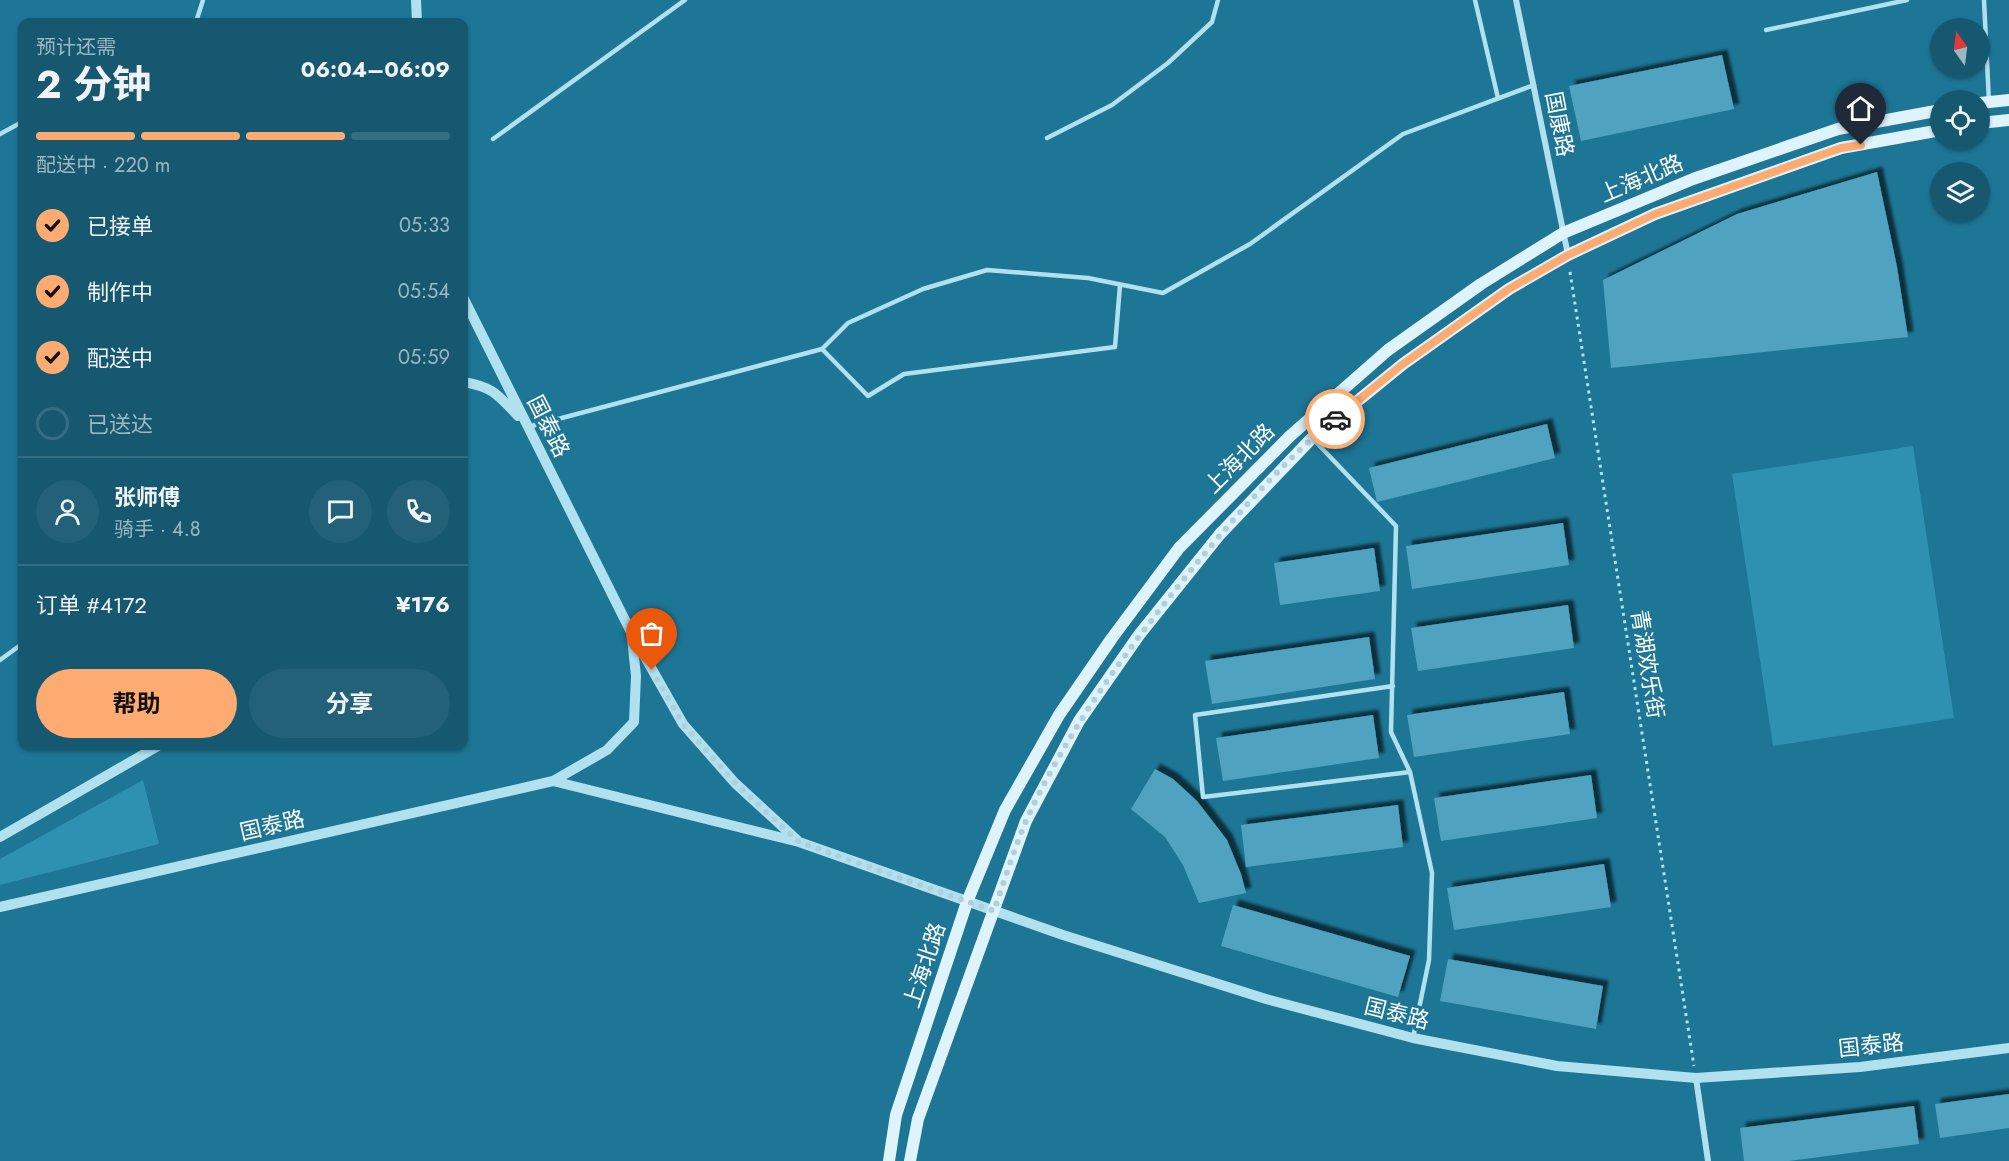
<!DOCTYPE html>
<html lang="zh">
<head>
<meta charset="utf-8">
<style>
  :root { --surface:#165870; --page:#236178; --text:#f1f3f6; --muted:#9eb8c3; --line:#356e83; --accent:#feab71 }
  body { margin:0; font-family:Jost,"Noto Sans SC",sans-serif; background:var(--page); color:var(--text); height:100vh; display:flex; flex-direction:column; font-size:22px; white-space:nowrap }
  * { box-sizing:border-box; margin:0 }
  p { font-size:20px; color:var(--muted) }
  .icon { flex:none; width:33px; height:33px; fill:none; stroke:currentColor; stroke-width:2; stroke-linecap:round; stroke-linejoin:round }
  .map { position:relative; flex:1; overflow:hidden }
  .details { position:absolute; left:18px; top:18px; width:450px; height:732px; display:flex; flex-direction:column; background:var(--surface); border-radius:12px; box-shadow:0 2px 4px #0004 }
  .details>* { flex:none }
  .needle { width:39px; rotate:346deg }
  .fabs { position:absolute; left:1930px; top:18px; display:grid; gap:12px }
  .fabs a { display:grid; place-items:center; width:60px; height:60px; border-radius:50%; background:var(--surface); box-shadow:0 2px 4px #0004; font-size:30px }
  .pin { position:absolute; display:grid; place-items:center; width:51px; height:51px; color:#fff; margin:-62px -26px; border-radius:50% 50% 50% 0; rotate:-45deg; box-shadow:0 0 6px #0007 }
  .pin .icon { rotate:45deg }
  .courier { position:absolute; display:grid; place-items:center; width:60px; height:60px; margin:-30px; border:4px solid #feab71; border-radius:50%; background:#fff; color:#222; box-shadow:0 2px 8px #0007 }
  .overview em { font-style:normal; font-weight:700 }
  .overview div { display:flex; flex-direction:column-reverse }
  .overview { display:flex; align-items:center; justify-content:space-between; height:102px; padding:0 18px }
  h1 { font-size:39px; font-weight:700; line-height:45px }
  .bar { display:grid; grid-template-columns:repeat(4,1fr); gap:9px 6px; align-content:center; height:72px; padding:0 18px }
  .bar i { height:8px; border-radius:4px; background:var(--line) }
  .bar .active { background:var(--accent) }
  .bar p { grid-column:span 4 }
  .line { display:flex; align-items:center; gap:15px; padding:0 18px; border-top:2px solid var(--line) }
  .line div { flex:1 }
  .round { display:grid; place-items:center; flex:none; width:63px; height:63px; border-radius:32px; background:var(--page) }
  ol { padding:0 18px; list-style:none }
  li { display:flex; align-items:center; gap:18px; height:66px }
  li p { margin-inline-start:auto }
  li .icon { padding:6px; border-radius:50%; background:var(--accent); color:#111; stroke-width:4 }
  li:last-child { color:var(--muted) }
  li i { width:33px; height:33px; border:3px solid var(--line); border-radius:50% }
  .action { display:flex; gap:12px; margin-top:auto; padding:12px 18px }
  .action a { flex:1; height:69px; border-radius:36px; background:var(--accent); color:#111; font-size:24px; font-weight:700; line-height:69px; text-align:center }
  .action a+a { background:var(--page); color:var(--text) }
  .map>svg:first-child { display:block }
  .green { fill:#2e91b2 }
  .building { fill:#4fa3c0; filter:url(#shadow) }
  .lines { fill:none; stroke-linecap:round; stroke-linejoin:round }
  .path { stroke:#b1e0ef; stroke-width:3; stroke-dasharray:3 4.5; stroke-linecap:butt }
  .service { stroke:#b1e0ef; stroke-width:4.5 }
  .minor { stroke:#b1e0ef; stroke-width:6 }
  .tertiary { stroke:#b1e0ef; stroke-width:10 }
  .secondary { stroke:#dff3fb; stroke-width:12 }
  .done { stroke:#b0cfda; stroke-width:6; stroke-dasharray:0 10.8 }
  .route { stroke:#feab71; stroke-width:8 }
  .labels { text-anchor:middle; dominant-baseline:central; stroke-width:6; stroke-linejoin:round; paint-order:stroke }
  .street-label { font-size:22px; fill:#fff; stroke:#1d7696 }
</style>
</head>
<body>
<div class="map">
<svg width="2009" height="1161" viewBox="0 0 2009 1161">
  <defs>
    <filter id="shadow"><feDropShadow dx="5.5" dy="-5.5" stdDeviation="1.5" flood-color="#0009"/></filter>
  </defs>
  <rect width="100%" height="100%" fill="#1d7696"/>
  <path class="green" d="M1913,446l41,272 -181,28 -41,-272z
    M143,780l16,64 -159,41v-26z"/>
  <path class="building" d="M1722,55l12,54 -153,32 -12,-55z
    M1877,172l20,95 11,70 -297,31 -8,-88 134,-66z
    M1547,424l8,34 -178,44 -8,-34z
    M1563,523l6,42 -157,24 -6,-43z
    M1374,548l6,43 -100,14 -6,-42z
    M1568,605l6,43 -156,23 -7,-43z
    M1369,637l6,42 -163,25 -7,-43z
    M1564,692l6,42 -156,23 -7,-42z
    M1373,715l6,43 -156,23 -7,-43z
    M1155,769l18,10 24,22 30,39 14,34 5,19 -47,10 -16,-38 -18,-28 -34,-28z
    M1591,775l6,43 -156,23 -7,-43z
    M1398,805l5,42 -157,20 -5,-42z
    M1604,864l7,43 -157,23 -7,-42z
    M1233,905l177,51 -12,41 -177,-51z
    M1448,959l155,27 -7,43 -156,-28z
    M2009,1094v34l-69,10 -5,-34z
    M1914,1106l5,38 -130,17h-45l-4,-33z"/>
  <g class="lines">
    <path class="path" d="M1570,272l124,794"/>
    <path class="service" d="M1475,0l23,98
      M1984,0l5,102
      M196,22l7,-22
      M1766,30l141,-30
      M0,134l22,-12
      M1047,138l65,-33 56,-42 44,-41 6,-22
      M493,139l192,-139
      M822,349l46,47 36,-22 211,-27 5,-62
      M528,427l294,-78 26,-26 75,-34 64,-19 101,8 75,15 87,-49 153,-110 131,-49
      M1314,440l82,86 -5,206 19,40 22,101 -3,87 -16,78
      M0,660l22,-16
      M1393,686l-198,29 8,82 207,-25"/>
    <path class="minor" d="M1516,0l52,255
      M1696,1078l12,83"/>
    <path class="tertiary" d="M416,0l1,22
      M464,299l168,335 51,90 52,59 62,57
      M464,382c29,5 34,13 54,34
      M553,781l54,-31 27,-28 2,-46 -4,-38
      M0,837l158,-91
      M0,907l553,-126 246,61 264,93 203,64 147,39 144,28 139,12 164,-11 149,-19"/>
    <path class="secondary" d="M1980,103l29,-3
      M1980,123l29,-3
      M889,1161l7,-46 71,-213 38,-92 54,-95 53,-77 67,-90 111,-112 98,-86 93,-66 82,-51 130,-54 145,-50 103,-19
      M910,1161l8,-42 108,-298 53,-100 60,-86 81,-101 92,-96 91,-74 106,-75 59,-34 87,-41 186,-66 100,-18"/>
  </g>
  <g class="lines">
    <path class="done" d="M652,670l31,54 52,59 64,59 195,69c10,-30 20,-61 32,-90 41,-90 100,-170 162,-247 44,-54 93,-111 147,-155"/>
    <path class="route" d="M1335,419l68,-55 106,-75 59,-34 87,-41 186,-66 20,-3"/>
  </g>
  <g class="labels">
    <g class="street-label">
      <text transform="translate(1560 124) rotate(79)">国康路</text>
      <text transform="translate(1641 178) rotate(-23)">上海北路</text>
      <text transform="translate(549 426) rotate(63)">国泰路</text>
      <text transform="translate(1239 458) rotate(-45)">上海北路</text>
      <text transform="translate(1648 664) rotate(81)">青湖欢乐街</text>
      <text transform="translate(272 825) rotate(-13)">国泰路</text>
      <text transform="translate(924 965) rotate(-72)">上海北路</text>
      <text transform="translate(1397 1013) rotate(14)">国泰路</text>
      <text transform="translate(1871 1045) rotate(-6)">国泰路</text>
    </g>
  </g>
</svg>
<div class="fabs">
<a><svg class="needle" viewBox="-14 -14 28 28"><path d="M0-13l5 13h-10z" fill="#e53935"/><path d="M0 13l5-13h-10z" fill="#9eb8c3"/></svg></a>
<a><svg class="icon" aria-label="locate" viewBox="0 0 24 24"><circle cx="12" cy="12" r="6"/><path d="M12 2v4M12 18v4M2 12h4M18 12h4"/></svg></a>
<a><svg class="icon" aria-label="layers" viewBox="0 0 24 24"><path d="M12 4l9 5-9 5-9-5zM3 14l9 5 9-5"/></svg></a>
</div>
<div class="pin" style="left:652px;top:670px;background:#ea580c"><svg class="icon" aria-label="bag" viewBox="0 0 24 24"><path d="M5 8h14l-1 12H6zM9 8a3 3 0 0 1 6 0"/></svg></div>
<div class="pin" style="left:1861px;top:145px;background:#1f2937"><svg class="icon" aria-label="home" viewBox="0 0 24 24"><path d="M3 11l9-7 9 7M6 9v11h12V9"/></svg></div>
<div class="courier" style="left:1335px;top:419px"><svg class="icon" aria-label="car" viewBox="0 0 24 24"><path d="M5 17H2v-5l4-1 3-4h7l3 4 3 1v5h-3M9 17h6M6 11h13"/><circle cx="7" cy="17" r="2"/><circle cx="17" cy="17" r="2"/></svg></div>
<section class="details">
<div class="overview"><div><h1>2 分钟</h1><p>预计还需</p></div><em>06:04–06:09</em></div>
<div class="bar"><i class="active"></i><i class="active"></i><i class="active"></i><i></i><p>配送中 · 220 m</p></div>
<ol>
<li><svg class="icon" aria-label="check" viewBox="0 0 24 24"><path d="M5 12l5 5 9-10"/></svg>已接单<p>05:33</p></li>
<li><svg class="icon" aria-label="check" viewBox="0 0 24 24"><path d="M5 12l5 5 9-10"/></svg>制作中<p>05:54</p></li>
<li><svg class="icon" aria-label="check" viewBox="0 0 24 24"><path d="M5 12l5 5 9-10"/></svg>配送中<p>05:59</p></li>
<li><i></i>已送达</li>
</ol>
<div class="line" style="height:108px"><a class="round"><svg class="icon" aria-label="person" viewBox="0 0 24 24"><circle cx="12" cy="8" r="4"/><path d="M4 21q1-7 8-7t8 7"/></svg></a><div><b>张师傅</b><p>骑手 · 4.8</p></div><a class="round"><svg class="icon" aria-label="chat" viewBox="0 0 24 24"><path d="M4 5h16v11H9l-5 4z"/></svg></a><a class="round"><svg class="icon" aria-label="phone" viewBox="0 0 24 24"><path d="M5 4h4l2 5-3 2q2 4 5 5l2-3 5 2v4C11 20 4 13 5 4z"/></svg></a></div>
<div class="line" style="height:78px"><div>订单 #4172</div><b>¥176</b></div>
<div class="action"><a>帮助</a><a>分享</a></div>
</section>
</div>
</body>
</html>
